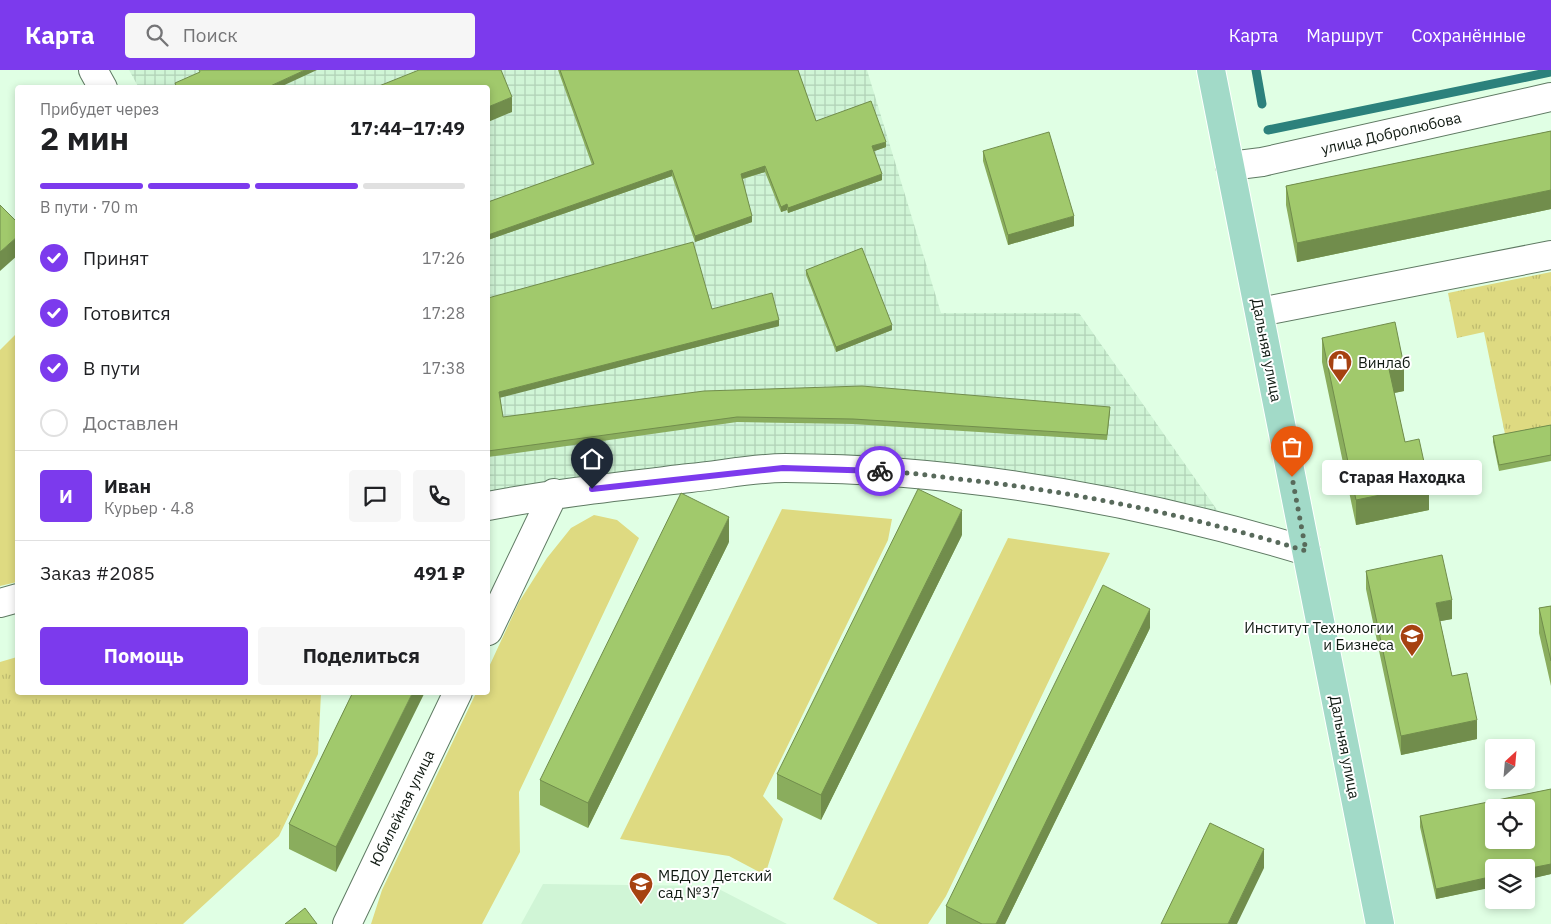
<!DOCTYPE html>
<html lang="ru">
<head>
<meta charset="utf-8">
<style>
  :root { --surface:#fff; --page:#f6f6f6; --text:#202124; --muted:#757577; --line:#e0e0e0; --accent:#7c3aed }
  body { margin:0; font-family:"IBM Plex Sans",sans-serif; background:var(--page); color:var(--text); height:100vh; display:flex; flex-direction:column; font-size:19px; white-space:nowrap }
  * { box-sizing:border-box; margin:0 }
  p { font-size:16px; color:var(--muted) }
  .icon { flex:none; width:28px; height:28px; fill:none; stroke:currentColor; stroke-width:2; stroke-linecap:round; stroke-linejoin:round }
  .map { position:relative; flex:1; overflow:hidden }
  .panel { position:absolute; left:15px; top:15px; width:475px; height:610px; display:flex; flex-direction:column; background:var(--surface); border-radius:5px; box-shadow:0 2px 8px #0003 }
  .panel>* { flex:none }
  .needle { width:32px; rotate:26deg }
  .buttons { position:absolute; left:1485px; top:669px; display:grid; gap:10px }
  .buttons a { display:grid; place-items:center; width:50px; height:50px; border-radius:5px; background:var(--surface); box-shadow:0 2px 8px #0003; font-size:25px }
  .pin { position:absolute; display:grid; place-items:center; width:42px; height:42px; color:#fff; margin:-51px -21px; border-radius:50% 50% 50% 0; rotate:-45deg; box-shadow:0 0 5px #0007 }
  .pin .icon { rotate:45deg }
  .courier { position:absolute; display:grid; place-items:center; width:50px; height:50px; margin:-25px; border:4px solid #7c3aed; border-radius:50%; background:#fff; color:#222; box-shadow:0 1px 6px #0007 }
  .bubble { position:absolute; height:35px; border-radius:5px; background:var(--surface); box-shadow:0 2px 8px #0003; font-size:16px; font-weight:700; line-height:35px; text-align:center }
  .summary em { font-style:normal; font-weight:700 }
  .summary div { display:flex; flex-direction:column-reverse }
  .summary { display:flex; align-items:center; justify-content:space-between; height:85px; padding:0 25px }
  h1 { font-size:32px; font-weight:700; line-height:38px }
  .bar { display:grid; grid-template-columns:repeat(4,1fr); gap:8px 5px; align-content:center; height:60px; padding:0 25px }
  .bar i { height:6px; border-radius:4px; background:var(--line) }
  .bar .on { background:var(--accent) }
  .bar p { grid-column:span 4 }
  .line { display:flex; align-items:center; gap:12px; padding:0 25px; border-top:1px solid var(--line) }
  .line div { flex:1 }
  .round { display:grid; place-items:center; flex:none; width:52px; height:52px; border-radius:5px; background:var(--page) }
  ol { padding:0 25px; list-style:none }
  li { display:flex; align-items:center; gap:15px; height:55px }
  li p { margin-inline-start:auto }
  li .icon { padding:5px; border-radius:50%; background:var(--accent); color:#fff; stroke-width:4 }
  li:last-child { color:var(--muted) }
  li i { width:28px; height:28px; border:2px solid var(--line); border-radius:50% }
  .button { display:flex; gap:10px; margin-top:auto; padding:10px 25px }
  .button a { flex:1; height:58px; border-radius:5px; background:var(--accent); color:#fff; font-size:20px; font-weight:700; line-height:58px; text-align:center }
  .button a+a { background:var(--page); color:var(--text) }
  header { display:flex; align-items:center; gap:30px; box-sizing:border-box; height:70px; padding:0 25px; background:var(--accent); color:#fff }
  header strong { font-size:24px }
  nav { display:flex; gap:28px; margin-inline-start:auto; font-size:18px }
  .search { width:350px; height:45px; background:var(--page); display:flex; align-items:center; gap:12px; box-sizing:border-box; padding:0 18px; border-radius:5px; color:var(--muted); font-size:19px }
  .map>svg:first-child { display:block }
  .built { fill:#d0f5d6 }
  .industrial { fill:url(#industrial-grid) }
  .green { fill:#deda81 }
  .park { fill:url(#park-tufts) }
  .lines { fill:none; stroke-linecap:round; stroke-linejoin:round }
  .stream { stroke:#2c817c; stroke-width:9 }
  .minor-casing { stroke:#5f7a63; stroke-width:30 }
  .major-casing { stroke:#fff; stroke-width:30 }
  .minor { stroke:#fff; stroke-width:28 }
  .major { stroke:#a2dac8; stroke-width:28 }
  .wall { fill:#8aad5d }
  .shaded-wall { fill:#718d4c }
  .building { fill:#a1c96c; stroke:#718d4c; fill-rule:evenodd }
  .done { stroke:#586a5b; stroke-width:5; stroke-dasharray:0 9 }
  .route { stroke:#7c3aed; stroke-width:6 }
  .labels { text-anchor:middle; dominant-baseline:central; stroke-width:4; stroke-linejoin:round; paint-order:stroke }
  .street-label { font-size:15px; fill:#0f1911; stroke:#fff }
  .poi-label { font-size:15px; fill:#0f1911; stroke:#fff; text-anchor:start }
</style>
</head>
<body>
<header>
<strong>Карта</strong>
<div class="search"><svg class="icon" aria-label="search" viewBox="0 0 24 24"><circle cx="10" cy="10" r="6"/><path d="M15 15l6 6"/></svg>Поиск</div>
<nav><a>Карта</a><a>Маршрут</a><a>Сохранённые</a></nav>
</header>
<div class="map">
<svg width="1551" height="854" viewBox="0 0 1551 854">
  <defs>
    <pattern id="industrial-grid" width="8" height="8" patternUnits="userSpaceOnUse" patternTransform="scale(1.25)"><rect width="8" height="8" fill="#d0f5d6"/><path d="M0 4h8M4 0v8" fill="none" stroke="#b1d1b7"/></pattern>
    <pattern id="park-tufts" width="24" height="20" patternUnits="userSpaceOnUse" patternTransform="scale(1.25)"><rect width="24" height="20" fill="#deda81"/><path d="M3 7l-1-3M5 7V3M7 7l1-3M15 17l-1-3M17 17v-4M19 17l1-3" fill="none" stroke="#bdba6e"/></pattern>
  </defs>
  <rect width="100%" height="100%" fill="#e0ffe4"/>
  <path class="built" d="M543,814l170,2 74,38h-266z"/>
  <path class="industrial" d="M129,0h738l74,243h138l150,214 -446,-59 -295,38v-418h-349z"/>
  <path class="green" d="M17,263v249l-17,4v-236z
    M782,439l110,10 -4,21 -125,256 20,23 -18,56 -36,-19 -109,-17z
    M594,445l23,5 22,18 -120,254 1,60 -38,72h-111l11,-34 94,-197 12,-1v-23l31,-67 28,-44 24,-30z
    M1008,468l102,15 -164,343 -18,28h-50l-45,-25z"/>
  <path class="park" d="M1551,202v153l-46,9 -21,-102 -27,6 -9,-45z
    M17,587l1,35 303,1 -3,61 -39,82 -96,88h-183v-262z"/>
  <g class="lines">
    <path class="stream" d="M1256,0l6,34
      M1268,60l283,-58"/>
    <defs>
      <path id="minor" d="M93,0l10,18
        M1230,96l32,-4 289,-65
        M1260,242l291,-57
        M488,436c67,-13 134,-20 202,-28 31,-3 64,-10 95,-10 176,1 353,32 521,83
        M0,533l18,-5
        M488,561l66,-138
        M347,854l111,-232"/>
      <path id="major" d="M1211,0l169,854"/>
    </defs>
    <use href="#minor" class="minor-casing"/>
    <use href="#major" class="major-casing"/>
    <use href="#minor" class="minor"/>
    <use href="#major" class="major"/>
  </g>
  <path class="wall" d="M558,0h240l18,51 70,26 -12,4 8,29 -94,33 -1,-3 -6,2 -16,-40 -22,7 9,43 -57,20 -23,-66 -184,64v-38l104,-37z
    M1551,61v78l-254,53 -11,-57v-19z
    M983,81l91,75 -66,19 -25,-84z
    M806,200l86,60 -56,22 -30,-77z
    M488,228l224,11 67,17 -279,71 3,20 607,-5 -3,28 -254,-16 -116,-2 -249,35z
    M1322,268l82,53 -10,2 11,49 24,68 -73,15 -34,-163z
    M1551,355v36l-52,10 -6,-29v-6z
    M962,465l-141,285 -44,-21v-25z
    M729,472l-141,286 -48,-23v-25z
    M1366,501l86,48 -12,2 12,55 25,63 -76,16 -35,-166z
    M1551,536v80l-12,-53v-25z
    M1150,558l-145,296h-59v-18z
    M353,622l-17,180 -47,-23v-25z
    M1551,719v85l-115,25 -16,-72v-11z"/>
  <path class="shaded-wall" d="M305,0h12l-39,18h-12z
    M512,27v15l-24,10v-15z
    M886,72v5l-14,5v-6z
    M765,96v6l-24,7v-5z
    M672,100v6l-184,64v-5z
    M882,104v6l-94,33v-5z
    M1551,120v19l-254,53v-19z
    M787,134v6l-6,2v-5z
    M752,146v6l-57,20v-6z
    M1074,146v10l-66,19v-10z
    M18,166v19l-18,16v-19z
    M779,250v6l-280,72v-6z
    M892,255v5l-56,22v-5z
    M1404,296v25l-15,3v-25z
    M1429,415v25l-73,15v-25z
    M962,440v25l-141,285v-25z
    M729,447v25l-141,286v-25z
    M1452,530v19l-16,3v-19z
    M1150,539v19l-145,296h-9z
    M413,622h12l-89,180v-25z
    M1477,650v19l-76,16v-19z
    M1264,779v19l-27,56h-9z
    M1551,794v10l-25,6v-11z
    M1494,806v11l-58,12v-10z"/>
  <path class="building" d="M199,0h106l-39,18h-89l-2,-5 25,-11z
    M419,0h82l11,27 -24,10v-19h-114z
    M560,0h238l18,51 55,-20 15,41 -14,4 10,28 -94,34 -1,-4 -6,3 -16,-41 -24,8 11,42 -57,20 -23,-66 -184,65v-33l106,-38z
    M1551,61v59l-254,53 -11,-57z
    M1049,62l25,84 -66,19 -25,-84z
    M0,135l18,18v13l-18,16z
    M693,172l19,67 60,-16 7,27 -280,72 4,25 201,-26 158,-5 248,21 -3,28 -254,-16 -116,-2 -249,34v-153z
    M862,178l30,77 -56,22 -30,-77z
    M1395,252l9,44 -15,3 16,73 14,-3 10,46 -73,15 -34,-162z
    M1551,355v30l-52,10 -6,-29z
    M918,419l44,21 -141,285 -44,-21z
    M681,423l48,24 -141,286 -48,-23z
    M1442,485l10,45 -16,3 16,73 15,-3 10,47 -76,16 -35,-165z
    M1103,515l47,24 -154,315h-14l-36,-18z
    M1551,536v55l-12,-53z
    M353,622h60l-77,155 -47,-23z
    M1551,719v75l-25,5v-1h-32v8l-58,13 -16,-73zM1494,738h32v32h-32z
    M1210,753l54,26 -36,75h-67z
    M305,838l12,16h-32z"/>
  <g class="lines">
    <path class="done" d="M880,401c29,1 59,6 88,9 115,13 228,37 338,71l-14,-74"/>
    <path class="route" d="M592,419l191,-21 97,3"/>
  </g>
  <defs>
    <symbol id="shop-pin" viewBox="-11 -11 22 30"><path d="M0 17L-7.5 6A9.5 9.5 0 1 1 7.5 6Z" fill="#a64211" stroke="#fff"/><path d="M-5-2.5h2.3a2.7 3.5 0 0 1 5.4 0H5L5.5 6h-11ZM-1.5-2.5h3a1.5 2.3 0 0 0-3 0Z" fill="#fff"/></symbol>
    <symbol id="university-pin" viewBox="-11 -11 22 30"><path d="M0 17L-7.5 6A9.5 9.5 0 1 1 7.5 6Z" fill="#a64211" stroke="#fff"/><path d="M0-5L7-2L0 1L-7-2ZM-4 1L0 2.5L4 1V4Q0 6-4 4Z" fill="#fff"/></symbol>
    <symbol id="school-pin" viewBox="-11 -11 22 30"><path d="M0 17L-7.5 6A9.5 9.5 0 1 1 7.5 6Z" fill="#a64211" stroke="#fff"/><path d="M0-5L7-2L0 1L-7-2ZM-4 1L0 2.5L4 1V4Q0 6-4 4Z" fill="#fff"/></symbol>
  </defs>
  <g fill-rule="evenodd">
    <use href="#shop-pin" x="1326" y="278" width="28" height="38"/>
    <use href="#university-pin" x="1398" y="552" width="28" height="38"/>
    <use href="#school-pin" x="627" y="800" width="28" height="38"/>
  </g>
  <g class="labels">
    <g class="street-label">
      <text transform="translate(1391 63) rotate(-13)">улица Добролюбова</text>
      <text transform="translate(1267 280) rotate(79)">Дальняя улица</text>
      <text transform="translate(1345 677) rotate(79)">Дальняя улица</text>
      <text transform="translate(402 738) rotate(-64)">Юбилейная улица</text>
    </g>
    <g class="poi-label">
      <text x="1358" y="292">Винлаб</text>
      <text x="1394" y="557" text-anchor="end">Институт Технологии<tspan x="1394" dy="17">и Бизнеса</tspan></text>
      <text x="658" y="805">МБДОУ Детский<tspan x="658" dy="17">сад №37</tspan></text>
    </g>
  </g>
</svg>
<div class="buttons">
<a><svg class="needle" viewBox="-14 -14 28 28"><path d="M0-13l5 13h-10z" fill="#e53935"/><path d="M0 13l5-13h-10z" fill="#757577"/></svg></a>
<a><svg class="icon" aria-label="locate" viewBox="0 0 24 24"><circle cx="12" cy="12" r="6"/><path d="M12 2v4M12 18v4M2 12h4M18 12h4"/></svg></a>
<a><svg class="icon" aria-label="layers" viewBox="0 0 24 24"><path d="M12 4l9 5-9 5-9-5zM3 14l9 5 9-5"/></svg></a>
</div>
<div class="pin" style="left:1292px;top:407px;background:#ea580c"><svg class="icon" aria-label="bag" viewBox="0 0 24 24"><path d="M5 8h14l-1 12H6zM9 8a3 3 0 0 1 6 0"/></svg></div>
<div class="pin" style="left:592px;top:419px;background:#1f2937"><svg class="icon" aria-label="home" viewBox="0 0 24 24"><path d="M3 11l9-7 9 7M6 9v11h12V9"/></svg></div>
<div class="courier" style="left:880px;top:401px"><svg class="icon" aria-label="bike" viewBox="0 0 24 24"><circle cx="6" cy="16" r="4"/><circle cx="18" cy="16" r="4"/><path d="M6 16l4-8h5l3 8M10 8l3 8H6M13 5h3"/></svg></div>
<div class="bubble" style="left:1322px;top:390px;width:160px">Старая Находка</div>
<section class="panel">
<div class="summary"><div><h1>2 мин</h1><p>Прибудет через</p></div><em>17:44–17:49</em></div>
<div class="bar"><i class="on"></i><i class="on"></i><i class="on"></i><i></i><p>В пути · 70 m</p></div>
<ol>
<li><svg class="icon" aria-label="check" viewBox="0 0 24 24"><path d="M5 12l5 5 9-10"/></svg>Принят<p>17:26</p></li>
<li><svg class="icon" aria-label="check" viewBox="0 0 24 24"><path d="M5 12l5 5 9-10"/></svg>Готовится<p>17:28</p></li>
<li><svg class="icon" aria-label="check" viewBox="0 0 24 24"><path d="M5 12l5 5 9-10"/></svg>В пути<p>17:38</p></li>
<li><i></i>Доставлен</li>
</ol>
<div class="line" style="height:90px"><b class="round" style="background:var(--accent);color:#fff">И</b><div><b>Иван</b><p>Курьер · 4.8</p></div><a class="round"><svg class="icon" aria-label="chat" viewBox="0 0 24 24"><path d="M4 5h16v11H9l-5 4z"/></svg></a><a class="round"><svg class="icon" aria-label="phone" viewBox="0 0 24 24"><path d="M5 4h4l2 5-3 2q2 4 5 5l2-3 5 2v4C11 20 4 13 5 4z"/></svg></a></div>
<div class="line" style="height:65px"><div>Заказ #2085</div><b>491 ₽</b></div>
<div class="button"><a>Помощь</a><a>Поделиться</a></div>
</section>
</div>
</body>
</html>
